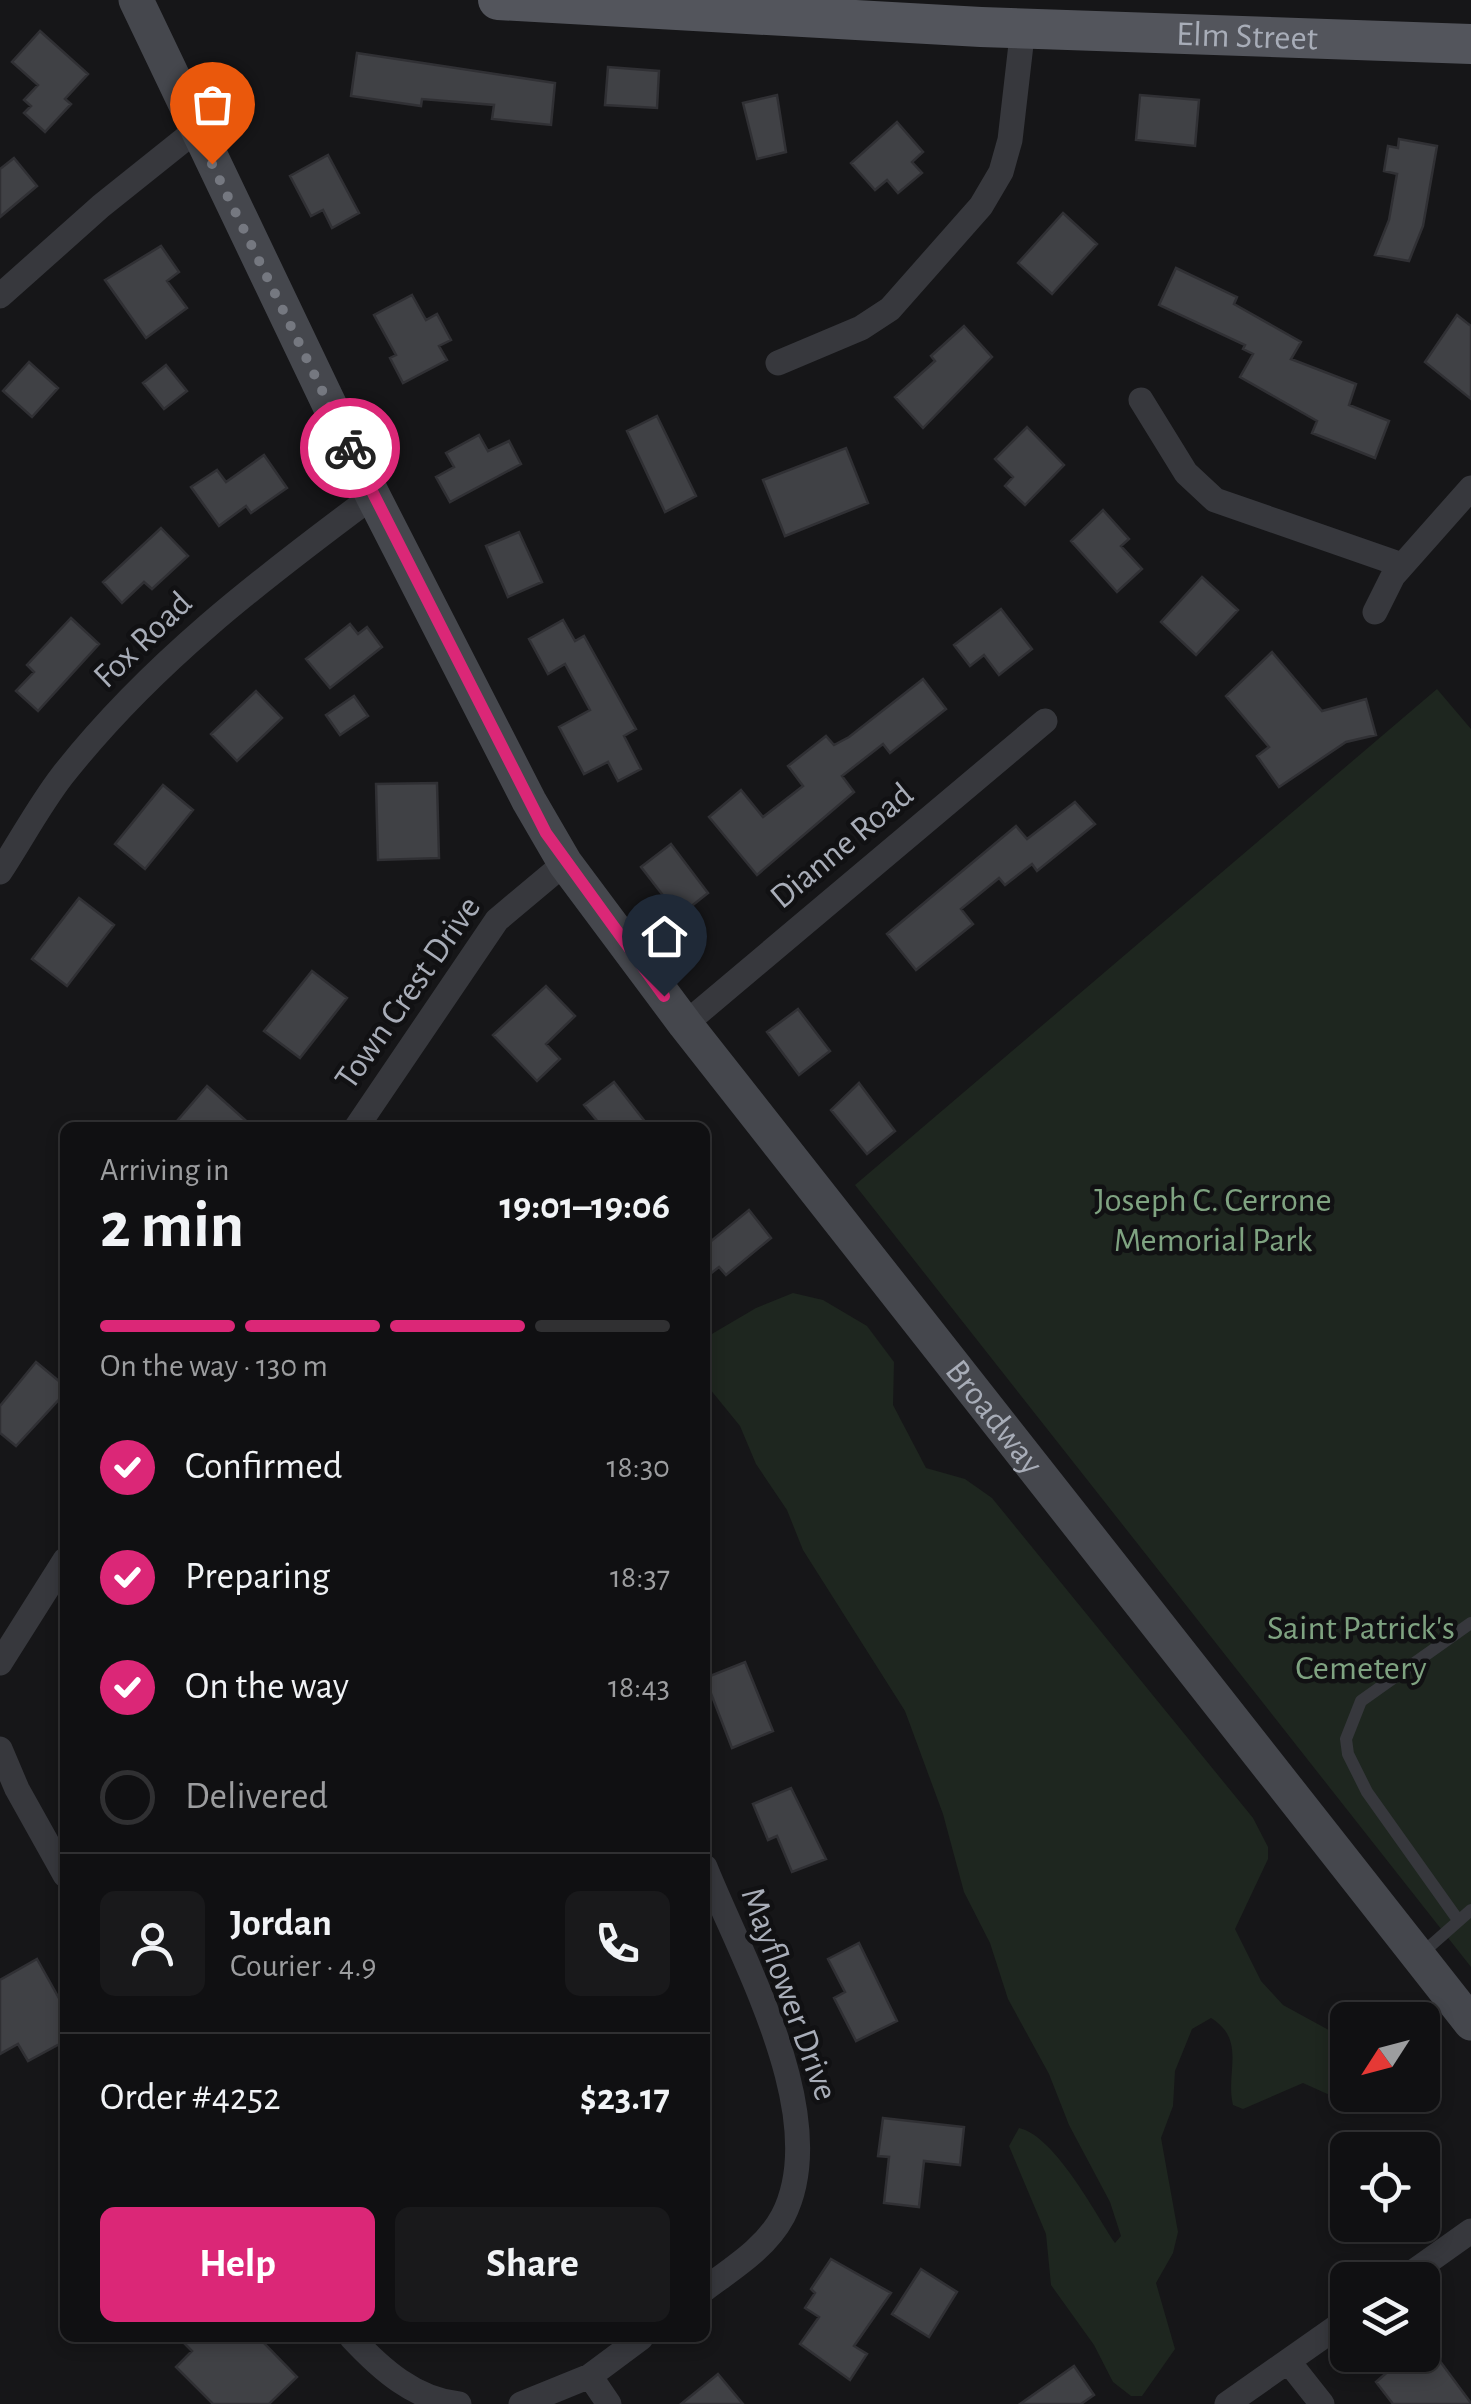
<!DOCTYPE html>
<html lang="en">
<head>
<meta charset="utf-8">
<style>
  :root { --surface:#101012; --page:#19191b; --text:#f1f3f6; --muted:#9c9d9f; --line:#303032; --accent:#db2777 }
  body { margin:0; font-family:"Alegreya Sans",sans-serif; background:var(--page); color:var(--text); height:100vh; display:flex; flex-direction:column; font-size:38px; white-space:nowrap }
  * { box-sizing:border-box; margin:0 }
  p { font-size:32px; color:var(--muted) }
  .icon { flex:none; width:55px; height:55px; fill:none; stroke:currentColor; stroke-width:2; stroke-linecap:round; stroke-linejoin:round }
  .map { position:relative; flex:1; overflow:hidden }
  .side { position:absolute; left:60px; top:1122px; width:650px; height:1220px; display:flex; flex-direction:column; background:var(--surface); border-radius:15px; box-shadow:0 5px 15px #0003,0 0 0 2px var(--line) }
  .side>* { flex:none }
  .needle { width:65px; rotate:234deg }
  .tools { position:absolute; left:1330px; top:2002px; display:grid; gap:20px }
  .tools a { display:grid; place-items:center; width:110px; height:110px; border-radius:15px; background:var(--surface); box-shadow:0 5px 15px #0003,0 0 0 2px var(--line); font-size:50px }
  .pin { position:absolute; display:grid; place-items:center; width:85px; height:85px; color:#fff; margin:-102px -42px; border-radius:50% 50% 50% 0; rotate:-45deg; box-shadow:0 0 10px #0007 }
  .pin .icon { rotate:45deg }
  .courier { position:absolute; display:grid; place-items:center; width:100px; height:100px; margin:-50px; border:8px solid #db2777; border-radius:50%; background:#fff; color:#222; box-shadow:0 2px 12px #0007 }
  .summary em { font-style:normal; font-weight:700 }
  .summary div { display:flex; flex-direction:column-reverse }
  .summary { display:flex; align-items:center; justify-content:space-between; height:170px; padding:0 40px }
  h1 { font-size:65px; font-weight:700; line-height:75px }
  .bar { display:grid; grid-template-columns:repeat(4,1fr); gap:15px 10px; align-content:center; height:120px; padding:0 40px }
  .bar i { height:12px; border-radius:8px; background:var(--line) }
  .bar .selected { background:var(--accent) }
  .bar p { grid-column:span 4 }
  .line { display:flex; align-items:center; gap:25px; padding:0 40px; border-top:2px solid var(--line) }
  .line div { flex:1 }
  .round { display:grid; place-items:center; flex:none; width:105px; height:105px; border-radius:15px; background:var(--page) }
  ol { padding:0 40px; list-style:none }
  li { display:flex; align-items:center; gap:30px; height:110px }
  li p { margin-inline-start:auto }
  li .icon { padding:10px; border-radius:50%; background:var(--accent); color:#fff; stroke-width:4 }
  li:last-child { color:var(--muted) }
  li i { width:55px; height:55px; border:5px solid var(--line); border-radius:50% }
  .action { display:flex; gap:20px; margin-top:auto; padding:20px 40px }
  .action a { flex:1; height:115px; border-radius:15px; background:var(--accent); color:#fff; font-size:40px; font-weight:700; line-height:115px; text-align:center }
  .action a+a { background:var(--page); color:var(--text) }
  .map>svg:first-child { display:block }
  .green { fill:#1e261f }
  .building { fill:#404145; stroke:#303034; stroke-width:2.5 }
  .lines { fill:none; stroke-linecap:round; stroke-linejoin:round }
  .lane { stroke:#37383d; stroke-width:12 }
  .street { stroke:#37383d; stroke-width:25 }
  .secondary { stroke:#45474d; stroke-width:35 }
  .primary { stroke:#53555c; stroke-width:40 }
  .done { stroke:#757880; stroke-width:10; stroke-dasharray:0 18 }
  .route { stroke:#db2777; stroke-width:12 }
  .labels { text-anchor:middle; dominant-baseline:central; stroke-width:9; stroke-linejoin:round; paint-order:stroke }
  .street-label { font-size:35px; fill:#a8adb8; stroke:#111113 }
  .park-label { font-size:35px; fill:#7fa381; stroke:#111113 }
</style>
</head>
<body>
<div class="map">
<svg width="1471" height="2404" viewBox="0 0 1471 2404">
  <rect width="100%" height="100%" fill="#161618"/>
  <path class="green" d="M1437,689l34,40v1238l-616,-782z
    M793,1293l30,7 44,26 27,36 -1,43 33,63 39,11 27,19 261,320 15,29v12l-33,70 26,52 22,24 64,35 1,55h19l-13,11 -51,-23 -60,26 -10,-4c-8,-32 14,-65 -22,-87l-19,11 -17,42 -2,35 -12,32 17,94 -5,21 -17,30 19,66 -33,47h-11l-18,-14 -19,-37 -43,-60 -5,-51 -37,-88 10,-18c36,8 76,85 96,115l6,-7 -11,-34 -41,-77 -20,-51 -41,-75 -18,-56 -26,-51 -21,-78 -38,-103 -102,-161 -16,-40 -31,-46 -16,-38 -35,-43v-45l51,-30z"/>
  <path class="building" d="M40,31l48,43 -23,25 6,5 -26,28 -21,-19 7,-7 -7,-6 14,-15 -26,-23z
    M357,53l198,30 -4,42 -59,-6 2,-14 -72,-6 -1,7 -70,-10z
    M608,67l51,4 -2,37 -52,-3z
    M777,95l9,57 -29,7 -14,-56z
    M1140,95l59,5 -4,46 -59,-6z
    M897,122l26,30 -11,10 10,11 -24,20 -11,-13 -12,10 -24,-27z
    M1399,139l38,7 -14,80 -14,35 -34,-6 14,-35 8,-46 -13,-3 4,-25 10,2z
    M328,155l31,58 -27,15 -9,-18 -12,6 -21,-40z
    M14,158l23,28 -37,31v-48z
    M1063,213l34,31 -45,50 -34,-31z
    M161,246l18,26 -12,9 20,27 -41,30 -41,-58z
    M1176,268l61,29 -3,7 67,38 -10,17 65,25 -7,21 40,16 -14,37 -63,-25 5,-12 -77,-44 13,-23 -10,-5 2,-4 -86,-40z
    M412,295l14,25 11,-6 14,26 -12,6 8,14 -44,23 -13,-25 6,-3 -22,-40z
    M1457,315l14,11v73l-46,-37z
    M964,326l28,31 -69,71 -28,-31 40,-36 -4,-5z
    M29,362l29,26 -26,29 -29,-26z
    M166,365l21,26 -23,18 -21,-26z
    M657,416l39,80 -31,16 -38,-81z
    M1027,427l37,38 -39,40 -20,-19 8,-9 -18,-18z
    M479,435l9,16 21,-10 12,23 -71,38 -14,-25 18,-10 -8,-14z
    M846,448l22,55 -83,33 -22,-56z
    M264,455l23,33 -36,25 -5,-7 -27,20 -28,-39 26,-17 9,12z
    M1103,510l26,29 -8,7 21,23 -25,23 -46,-51z
    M161,528l27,28 -36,33 -8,-7 -22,21 -19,-21z
    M519,532l23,50 -34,15 -22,-51z
    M1202,577l36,33 -42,45 -35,-33z
    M1001,609l31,40 -33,26 -15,-20 -14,11 -16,-21z
    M71,618l28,26 -61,67 -22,-20 18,-19 -7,-7z
    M563,620l12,21 9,-5 52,93 -12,7 17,33 -23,12 -10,-19 -24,12 -25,-47 31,-17 -25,-46 -17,10 -19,-35z
    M350,624l8,10 9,-7 15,20 -52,41 -24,-29z
    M1272,652l50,59 44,-12 10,36 -30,7 -67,45 -22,-31 12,-9 -43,-51z
    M923,679l23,30 -56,44 -7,-9 -41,32 12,16 -97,83 -48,-58 32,-27 22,27 40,-31 -15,-20 38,-30 8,9 15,-8z
    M256,691l26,27 -45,43 -26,-27z
    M354,696l14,20 -28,19 -14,-20z
    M437,783l2,75 -61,2 -2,-76z
    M163,785l30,25 -48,59 -30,-25z
    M1075,802l20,22 -58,47 -5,-7 -27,21 -6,-7 -38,31 12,15 -57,46 -29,-36 129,-108 11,13z
    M671,844l37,49 -29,23 -38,-49z
    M79,898l35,27 -47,61 -35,-27z
    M312,971l35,27 -47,60 -36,-27z
    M546,986l29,30 -29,28 14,15 -23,22 -44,-46z
    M798,1009l32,42 -31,24 -32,-43z
    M614,1082l36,46h-47l-19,-23z
    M859,1083l36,48 -28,23 -36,-44z
    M207,1086l47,42h-83z
    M749,1210l22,28 -45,37 -7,-8 -14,11v-32z
    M36,1362l29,24v7l-49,53 -16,-13v-27z
    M745,1662l28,69 -41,17 -27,-70z
    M791,1788l35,71 -34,13 -15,-36 -9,4 -15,-36z
    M859,1943l38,78 -41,20 -22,-43 11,-6 -17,-33z
    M37,1959l28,50v32l-37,20 -10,-17 -18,10v-74z
    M883,2118l81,9 -4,38 -36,-4 -5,46 -35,-4 5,-46 -11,-1z
    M831,2259l60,34 -37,53 13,8 -17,26 -50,-36 19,-27 -14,-9 10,-15 -4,-4z
    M921,2269l36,23 -28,45 -37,-23z
    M179,2338h80l38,39 -28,27h-56l-37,-37 16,-16z
    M1425,2341l46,62v1h-78l-17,-22 31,-27h15z
    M1074,2366l20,29 -13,9h-61z
    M718,2374l25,30h-62z"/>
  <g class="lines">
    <path class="lane" d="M1458,1920l-91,-128 -19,-38 -2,-15 15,-38 110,-78
      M1420,1955l51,-45"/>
    <path class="street" d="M0,296l101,-90 95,-76
      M778,363l83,-35 29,-19 91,-103 20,-34 9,-32 13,-113
      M1141,400l45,73 29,27 187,65
      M1375,612l18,-36 78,-88
      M0,872c21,-32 39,-66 62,-96 88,-112 198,-196 311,-280
      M685,1024l360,-303
      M356,1128l141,-208 68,-57
      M0,1663l65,-103
      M0,1749l17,40 48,86
      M705,1867c38,95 128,251 78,349 -17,32 -50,52 -78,73
      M1402,2280l69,-49
      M352,2338c29,31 62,61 107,66
      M1288,2361l34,43
      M590,2376l51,-38
      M521,2404l69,-28 19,28
      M1227,2404l121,-85"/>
    <path class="secondary" id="s1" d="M136,0l237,496 156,305 36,62 120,161 786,999"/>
    <path class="primary" id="s2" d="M498,0l483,27 490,17"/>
  </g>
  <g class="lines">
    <path class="done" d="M212,164l138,284"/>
    <path class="route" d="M350,448l196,385 118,163"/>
  </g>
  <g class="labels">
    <g class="street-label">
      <text stroke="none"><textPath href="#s2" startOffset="750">Elm Street</textPath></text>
      <text transform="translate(143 640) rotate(-44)">Fox Road</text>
      <text transform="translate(842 846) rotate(-40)">Dianne Road</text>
      <text transform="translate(408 993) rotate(-55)">Town Crest Drive</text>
      <text stroke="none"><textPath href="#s1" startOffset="1665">Broadway</textPath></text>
      <text transform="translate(789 1994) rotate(70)">Mayflower Drive</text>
    </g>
    <g class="park-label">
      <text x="1213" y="1200">Joseph C. Cerrone<tspan x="1213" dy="40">Memorial Park</tspan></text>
      <text x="1361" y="1628">Saint Patrick's<tspan x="1361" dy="40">Cemetery</tspan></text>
    </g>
  </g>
</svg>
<div class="tools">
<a><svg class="needle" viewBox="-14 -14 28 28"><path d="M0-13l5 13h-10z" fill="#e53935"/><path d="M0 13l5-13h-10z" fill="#9c9d9f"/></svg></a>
<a><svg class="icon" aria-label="locate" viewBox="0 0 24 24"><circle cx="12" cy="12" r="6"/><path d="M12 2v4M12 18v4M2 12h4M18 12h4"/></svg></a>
<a><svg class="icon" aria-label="layers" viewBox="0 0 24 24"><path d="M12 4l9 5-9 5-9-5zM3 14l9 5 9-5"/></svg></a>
</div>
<div class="pin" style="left:212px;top:164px;background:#ea580c"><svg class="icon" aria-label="bag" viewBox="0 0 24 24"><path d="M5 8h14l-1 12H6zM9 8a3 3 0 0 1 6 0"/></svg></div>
<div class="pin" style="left:664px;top:996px;background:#1f2937"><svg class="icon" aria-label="home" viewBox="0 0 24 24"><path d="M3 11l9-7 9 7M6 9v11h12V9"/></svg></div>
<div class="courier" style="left:350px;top:448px"><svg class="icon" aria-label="bike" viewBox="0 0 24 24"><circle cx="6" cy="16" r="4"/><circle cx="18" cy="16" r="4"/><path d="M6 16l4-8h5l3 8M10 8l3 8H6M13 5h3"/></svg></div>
<section class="side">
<div class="summary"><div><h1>2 min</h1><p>Arriving in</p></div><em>19:01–19:06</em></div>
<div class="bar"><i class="selected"></i><i class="selected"></i><i class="selected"></i><i></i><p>On the way · 130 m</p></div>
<ol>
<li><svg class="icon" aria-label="check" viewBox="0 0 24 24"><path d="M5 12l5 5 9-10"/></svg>Confirmed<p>18:30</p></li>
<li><svg class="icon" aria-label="check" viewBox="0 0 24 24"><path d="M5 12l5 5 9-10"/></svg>Preparing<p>18:37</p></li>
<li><svg class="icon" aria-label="check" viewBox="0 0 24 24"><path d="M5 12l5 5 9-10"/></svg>On the way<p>18:43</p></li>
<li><i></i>Delivered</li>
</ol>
<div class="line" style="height:180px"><a class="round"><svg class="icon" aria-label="person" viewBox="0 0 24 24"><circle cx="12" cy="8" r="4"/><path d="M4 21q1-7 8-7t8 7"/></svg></a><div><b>Jordan</b><p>Courier · 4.9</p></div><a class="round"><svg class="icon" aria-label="phone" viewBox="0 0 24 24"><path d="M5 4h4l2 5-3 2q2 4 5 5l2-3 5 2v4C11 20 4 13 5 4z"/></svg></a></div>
<div class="line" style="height:130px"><div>Order #4252</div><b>$23.17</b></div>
<div class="action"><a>Help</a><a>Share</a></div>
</section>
</div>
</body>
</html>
